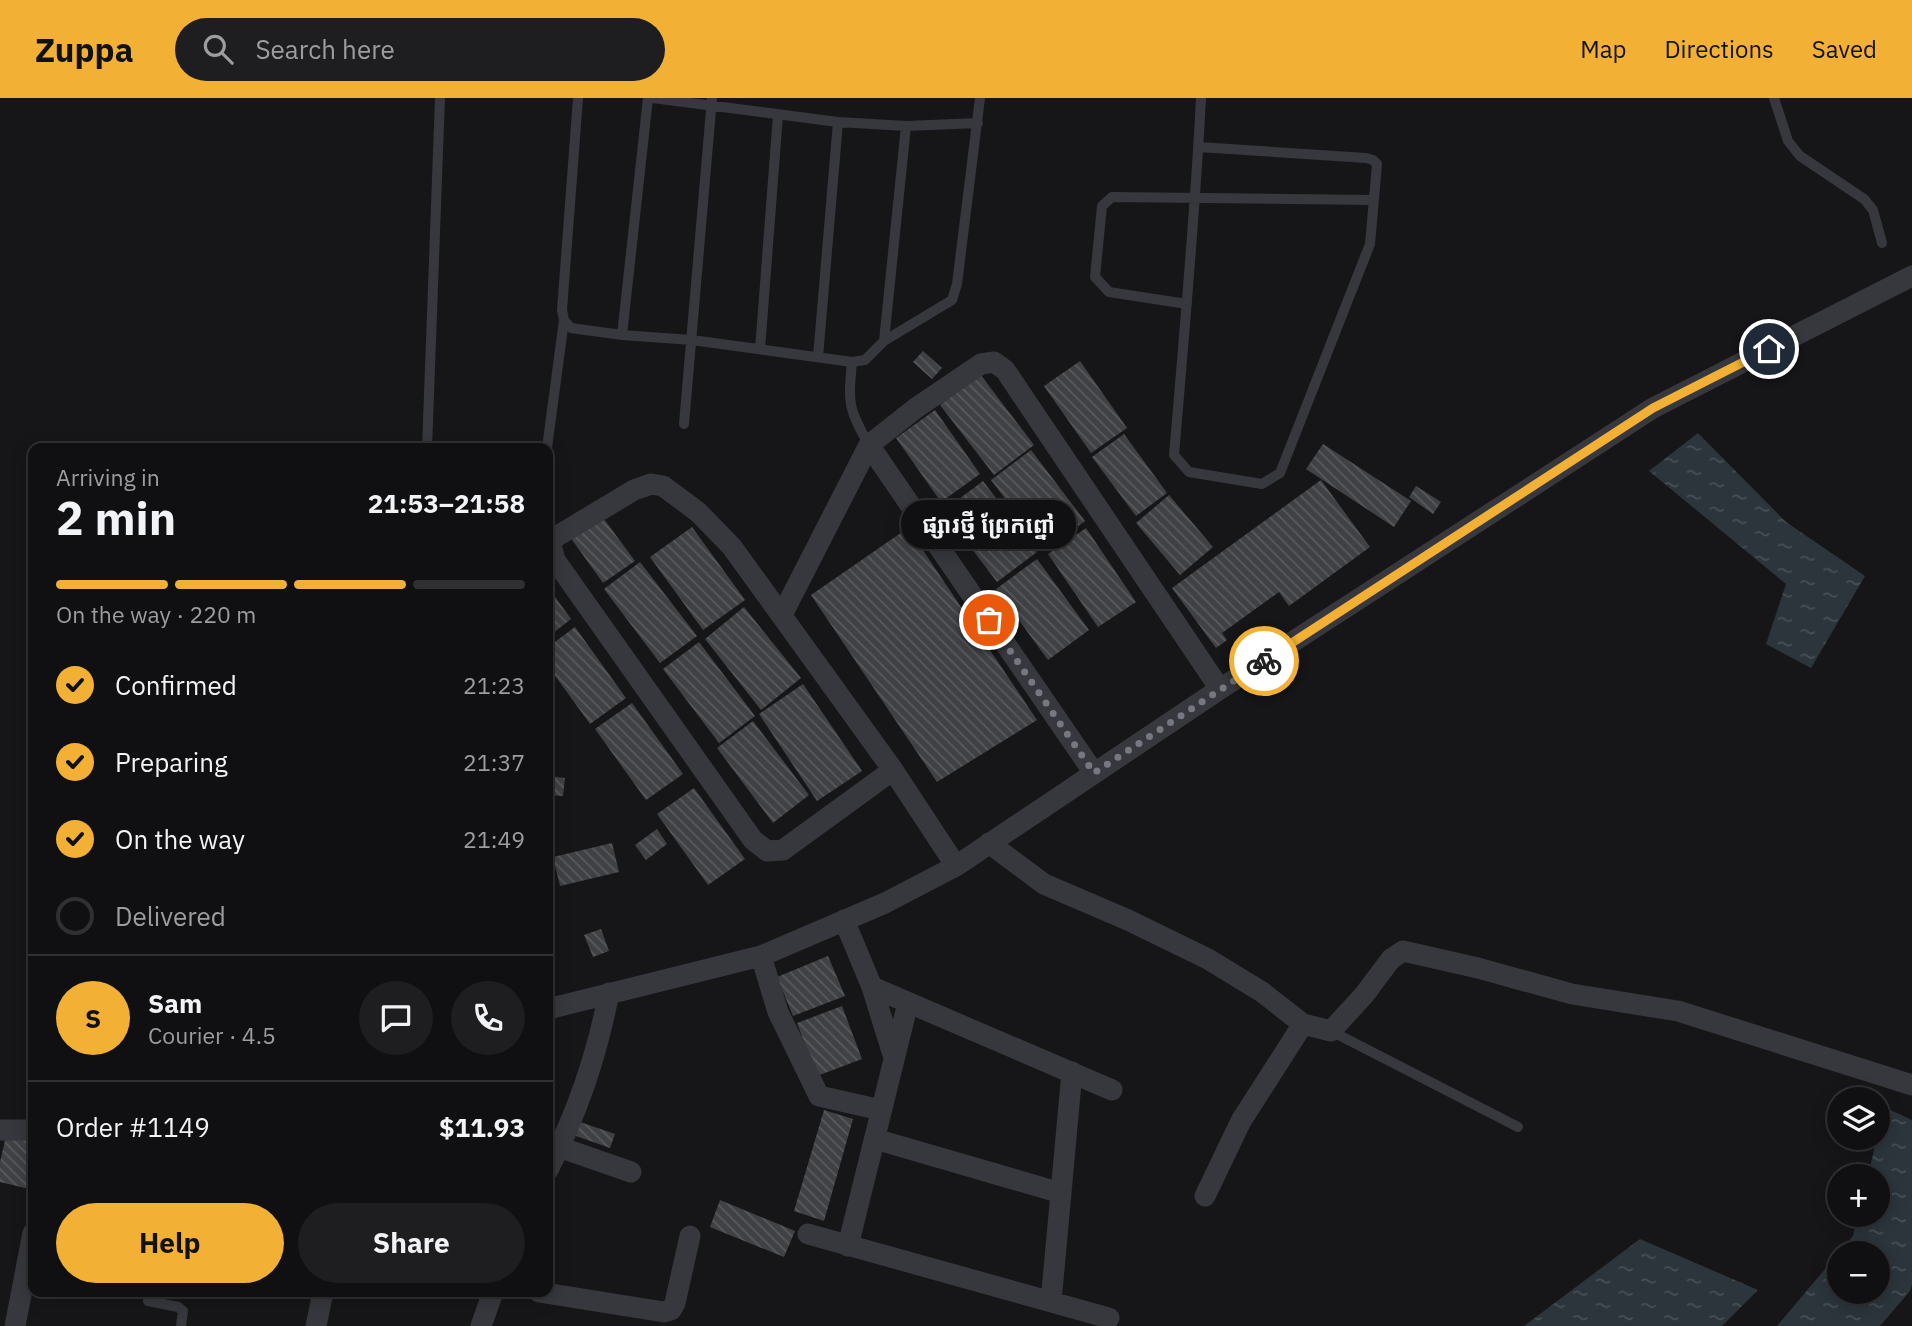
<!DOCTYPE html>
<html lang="en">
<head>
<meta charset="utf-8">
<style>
  :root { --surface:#101012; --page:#1e1e20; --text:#f1f3f6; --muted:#9c9d9f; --line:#303032; --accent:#f2b134 }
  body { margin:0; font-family:"IBM Plex Sans","Noto Sans Khmer",sans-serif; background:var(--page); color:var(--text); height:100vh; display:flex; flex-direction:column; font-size:26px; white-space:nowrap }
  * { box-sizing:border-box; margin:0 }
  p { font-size:23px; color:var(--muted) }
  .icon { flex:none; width:38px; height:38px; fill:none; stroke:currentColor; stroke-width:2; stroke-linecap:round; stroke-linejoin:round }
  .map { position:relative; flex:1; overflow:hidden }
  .sheet { position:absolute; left:28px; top:345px; width:525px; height:854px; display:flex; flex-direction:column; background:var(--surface); border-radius:14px; box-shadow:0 4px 18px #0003,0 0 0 2px var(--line) }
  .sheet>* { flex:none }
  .tools { position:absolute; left:1827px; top:989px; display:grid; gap:14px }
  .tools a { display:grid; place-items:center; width:63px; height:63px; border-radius:50%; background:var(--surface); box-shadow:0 4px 18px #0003,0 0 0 2px var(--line); font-size:35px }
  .pin { position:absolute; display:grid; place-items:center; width:60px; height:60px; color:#fff; margin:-30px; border:4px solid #fff; border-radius:50%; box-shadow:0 2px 7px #0007 }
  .courier { position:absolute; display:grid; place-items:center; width:70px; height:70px; margin:-35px; border:5px solid #f2b134; border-radius:50%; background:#fff; color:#222; box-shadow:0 2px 9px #0007 }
  .bubble { position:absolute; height:49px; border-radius:24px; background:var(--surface); box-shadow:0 4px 18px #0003,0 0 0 2px var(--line); font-size:23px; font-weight:700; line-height:49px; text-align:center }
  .head em { font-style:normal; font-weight:700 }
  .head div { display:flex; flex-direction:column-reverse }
  .head { display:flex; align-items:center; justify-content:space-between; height:119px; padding:0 28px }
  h1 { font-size:46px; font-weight:700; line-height:52px }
  .bar { display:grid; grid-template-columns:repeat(4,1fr); gap:10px 7px; align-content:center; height:84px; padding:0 28px }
  .bar i { height:9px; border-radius:5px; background:var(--line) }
  .bar .active { background:var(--accent) }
  .bar p { grid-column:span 4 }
  .line { display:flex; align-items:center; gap:18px; padding:0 28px; border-top:2px solid var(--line) }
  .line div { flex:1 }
  .round { display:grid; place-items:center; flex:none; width:74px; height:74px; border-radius:37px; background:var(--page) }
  ol { padding:0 28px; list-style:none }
  li { display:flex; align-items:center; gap:21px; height:77px }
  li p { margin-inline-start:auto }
  li .icon { padding:7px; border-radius:50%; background:var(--accent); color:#111; stroke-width:4 }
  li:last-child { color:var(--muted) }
  li i { width:38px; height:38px; border:4px solid var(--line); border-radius:50% }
  .primary-button { display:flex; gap:14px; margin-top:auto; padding:14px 28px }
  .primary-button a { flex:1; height:80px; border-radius:42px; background:var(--accent); color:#111; font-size:28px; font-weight:700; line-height:80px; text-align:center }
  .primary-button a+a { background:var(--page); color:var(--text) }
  header { display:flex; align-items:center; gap:42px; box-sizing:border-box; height:98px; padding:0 35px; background:var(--accent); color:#111 }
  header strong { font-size:33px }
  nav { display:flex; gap:38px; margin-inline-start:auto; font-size:24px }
  .search { width:490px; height:63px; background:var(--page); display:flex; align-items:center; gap:18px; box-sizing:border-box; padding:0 24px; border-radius:38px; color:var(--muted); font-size:26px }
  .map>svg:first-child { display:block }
  .water { fill:url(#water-ripples); fill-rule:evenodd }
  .building { fill:url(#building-back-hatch) }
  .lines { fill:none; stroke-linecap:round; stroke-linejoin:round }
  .lane { stroke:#37383d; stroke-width:10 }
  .street { stroke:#37383d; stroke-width:21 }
  .done { stroke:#757880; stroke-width:7; stroke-dasharray:0 12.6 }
  .route { stroke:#f2b134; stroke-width:9 }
</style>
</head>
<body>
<header>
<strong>Zuppa</strong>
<div class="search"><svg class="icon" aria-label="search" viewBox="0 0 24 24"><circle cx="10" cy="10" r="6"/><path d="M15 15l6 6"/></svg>Search here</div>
<nav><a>Map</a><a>Directions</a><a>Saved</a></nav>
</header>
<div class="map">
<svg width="1912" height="1228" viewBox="0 0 1912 1228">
  <defs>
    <pattern id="water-ripples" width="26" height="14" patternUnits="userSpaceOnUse" patternTransform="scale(1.75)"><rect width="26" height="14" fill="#2c353c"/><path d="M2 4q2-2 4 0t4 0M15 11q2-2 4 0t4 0" fill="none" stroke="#485056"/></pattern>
    <pattern id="building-back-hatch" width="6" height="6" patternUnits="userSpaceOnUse" patternTransform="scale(1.75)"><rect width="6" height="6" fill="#404145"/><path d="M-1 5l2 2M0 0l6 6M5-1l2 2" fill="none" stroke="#595a5e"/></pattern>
  </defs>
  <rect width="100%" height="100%" fill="#161618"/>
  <path class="water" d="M1698,335l88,89 79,54 -54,92 -45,-24 20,-60 -137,-113z
    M1884,1009l28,13v165l-2,6 -30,35h-103l76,-90 5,-21 20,-1v-38h-10zM1839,1155h39v39h-39z
    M1640,1141l118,51 -36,36h-198z"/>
  <path class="building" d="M923,253l19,17 -10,11 -19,-17z
    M1080,263l47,67 -36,25 -47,-67z
    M980,276l54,71 -40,30 -54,-70z
    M935,312l45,64 -39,28 -45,-64z
    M1124,336l43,59 -31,23 -44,-59z
    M1323,346l88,57 -17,26 -88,-58z
    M1031,352l54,71 -40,30 -54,-71z
    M1321,382l49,67 -81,59 -10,-14 -57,41 5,7 -11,8 -44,-60z
    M983,383l54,71 -40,30 -54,-71z
    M1416,388l25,16 -8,12 -24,-17z
    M1169,397l44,52 -33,28 -44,-52z
    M601,417l34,46 -32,22 -33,-46z
    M692,429l53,73 -42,30 -53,-73z
    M908,430l129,192 -100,62 -126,-187z
    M1086,430l50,74 -38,25 -50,-73z
    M1037,461l52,71 -41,30 -52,-71z
    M640,464l57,74 -37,27 -56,-74z
    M548,489l23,32 -23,18z
    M744,509l57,71 -40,32 -56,-71z
    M575,529l51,71 -36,26 -42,-58v-19z
    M699,544l56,74 -36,27 -56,-74z
    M803,586l59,87 -45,30 -58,-87z
    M632,605l51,71 -37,26 -51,-71z
    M753,623l56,74 -36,28 -56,-75z
    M548,678l17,2 -2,18 -15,-1z
    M694,690l51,71 -37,26 -51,-71z
    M657,731l10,15 -21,16 -11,-15z
    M612,745l7,29 -59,14 -7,-29z
    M601,831l8,22 -16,6 -9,-22z
    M828,858l17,40 -52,20 -16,-39z
    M842,908l20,53 -45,17 -20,-53z
    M824,1012l29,9 -29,102 -30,-10z
    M580,1024l35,12 -5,14 -34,-12z
    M6,1038l27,6v48l-33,-8v-20z
    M720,1102l75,31 -11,26 -74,-30z"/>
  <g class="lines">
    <path class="lane" d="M578,0l-16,212 2,10 7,8 51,7 70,5 160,22 13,-2 19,-19 22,-215
      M653,0l185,24 68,4 72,-3
      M1774,0l14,43 12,15 64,43 9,11 9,33
      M1199,49l167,11 7,2 4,4 -7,80 -90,229 -18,11 -73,-12 -15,-17c10,-119 21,-238 27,-357
      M1187,206l-78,-12 -14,-15 7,-71 10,-9 261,3
      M622,237l26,-237
      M884,243l68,-41 5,-16 23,-186
      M760,251l18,-234
      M818,259l20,-235
      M852,264c-4,42 -4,46 17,83
      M684,326l28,-326
      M427,350l13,-350
      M547,350l17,-128
      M1331,933l187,96
      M148,1203l30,6 5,4 -2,15"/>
    <path class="street" d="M869,347l225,328
      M782,517l87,-170 47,-37 65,-44 13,-2 11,8 215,319
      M893,672l-110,80 -16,1 -14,-11 -198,-280 -4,-14 3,-8 80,-48 17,-6 12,2 35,26 34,35 161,223 63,96
      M989,745l55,41 84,36 80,39 54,33 41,32 28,7 33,-36 27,-36 12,-8 75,17 94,26 106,17 234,74
      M844,822l28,67 240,103
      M761,858l17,56 41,84 62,14
      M872,889l22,71
      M548,911l213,-53 124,-53 71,-37 264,-177 433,-281 259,-132
      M0,1032h33
      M875,1041l186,54
      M559,1049l72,25
      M548,1072c30,-59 48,-112 61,-177
      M1205,1098l36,-75 62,-97
      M808,1136l301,84
      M848,1148l60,-243
      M539,1194l125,20 7,-2 4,-7 15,-67
      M1051,1204l21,-230
      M15,1228l18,-93
      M316,1228l7,-34
      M481,1228l12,-34"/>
  </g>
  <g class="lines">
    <path class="done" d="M989,522l105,153 170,-112"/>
    <path class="route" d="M1264,563l389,-253 116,-59"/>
  </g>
</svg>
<div class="tools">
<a><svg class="icon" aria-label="layers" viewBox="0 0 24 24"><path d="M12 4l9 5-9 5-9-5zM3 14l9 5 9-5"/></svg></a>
<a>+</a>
<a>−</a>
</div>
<div class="pin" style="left:989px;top:522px;background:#ea580c"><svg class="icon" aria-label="bag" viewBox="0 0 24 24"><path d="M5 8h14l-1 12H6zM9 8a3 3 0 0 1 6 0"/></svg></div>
<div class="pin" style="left:1769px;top:251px;background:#1f2937"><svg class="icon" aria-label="home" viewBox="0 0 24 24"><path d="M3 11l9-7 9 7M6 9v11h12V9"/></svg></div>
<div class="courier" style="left:1264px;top:563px"><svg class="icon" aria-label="bike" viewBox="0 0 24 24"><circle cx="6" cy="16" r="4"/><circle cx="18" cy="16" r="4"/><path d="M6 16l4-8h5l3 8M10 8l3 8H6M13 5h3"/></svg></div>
<div class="bubble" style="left:901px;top:402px;width:175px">ផ្សារថ្មី ព្រែកព្នៅ</div>
<section class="sheet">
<div class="head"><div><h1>2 min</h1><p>Arriving in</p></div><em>21:53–21:58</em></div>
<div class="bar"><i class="active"></i><i class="active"></i><i class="active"></i><i></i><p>On the way · 220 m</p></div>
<ol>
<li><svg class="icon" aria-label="check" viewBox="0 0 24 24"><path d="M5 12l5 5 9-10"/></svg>Confirmed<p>21:23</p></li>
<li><svg class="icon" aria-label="check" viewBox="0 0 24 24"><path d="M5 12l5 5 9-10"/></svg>Preparing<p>21:37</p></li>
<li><svg class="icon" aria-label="check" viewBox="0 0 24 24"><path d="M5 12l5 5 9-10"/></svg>On the way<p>21:49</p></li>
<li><i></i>Delivered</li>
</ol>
<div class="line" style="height:126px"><b class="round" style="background:var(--accent);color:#111">S</b><div><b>Sam</b><p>Courier · 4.5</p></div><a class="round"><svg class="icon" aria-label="chat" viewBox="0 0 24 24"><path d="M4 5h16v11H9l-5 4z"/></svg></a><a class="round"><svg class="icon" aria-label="phone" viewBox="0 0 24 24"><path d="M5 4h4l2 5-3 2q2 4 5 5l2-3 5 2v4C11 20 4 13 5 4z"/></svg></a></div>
<div class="line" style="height:91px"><div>Order #1149</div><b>$11.93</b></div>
<div class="primary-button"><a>Help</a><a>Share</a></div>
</section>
</div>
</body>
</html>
